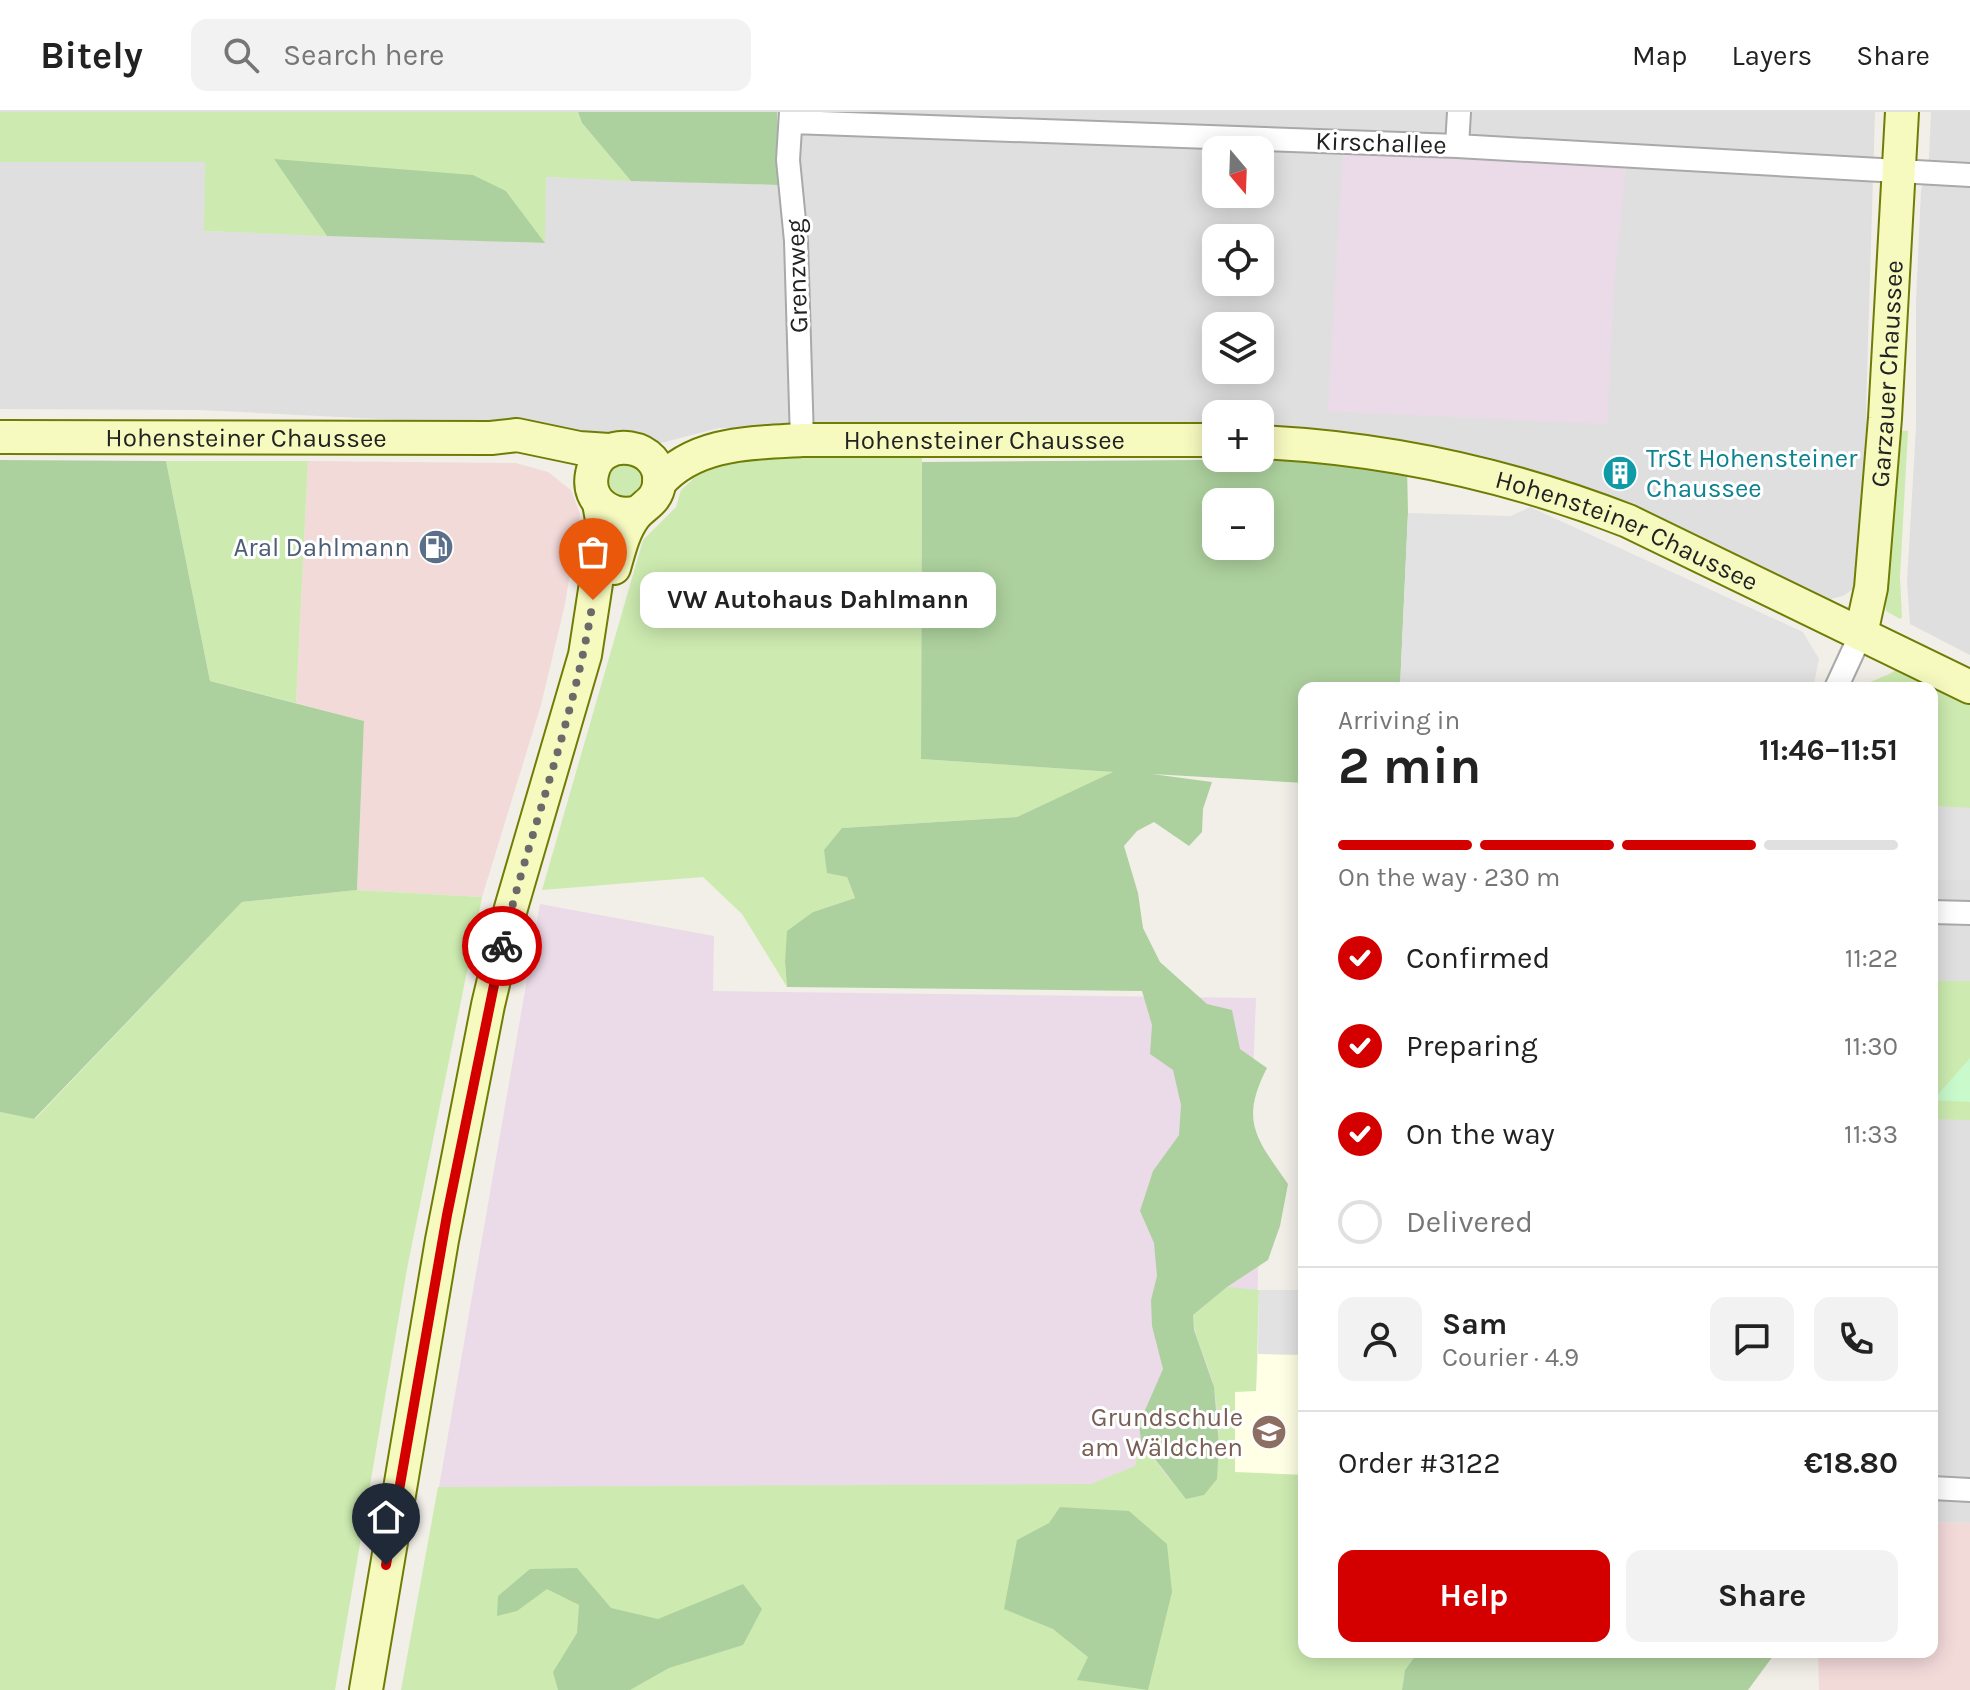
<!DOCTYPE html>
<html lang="en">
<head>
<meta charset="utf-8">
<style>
  :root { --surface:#fff; --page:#f2f2f2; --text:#222; --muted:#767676; --line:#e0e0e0; --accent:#d40000 }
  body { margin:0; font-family:Karla,sans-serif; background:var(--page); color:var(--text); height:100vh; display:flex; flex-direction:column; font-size:30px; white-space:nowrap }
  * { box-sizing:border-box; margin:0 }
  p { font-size:26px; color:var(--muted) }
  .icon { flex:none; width:44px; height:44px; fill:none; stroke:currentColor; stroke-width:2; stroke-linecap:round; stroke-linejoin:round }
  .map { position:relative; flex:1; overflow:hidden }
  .details { position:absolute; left:1298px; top:570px; width:640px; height:976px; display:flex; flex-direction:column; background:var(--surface); border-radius:16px; box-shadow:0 4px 20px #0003 }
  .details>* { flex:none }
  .needle { width:52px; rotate:161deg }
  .buttons { position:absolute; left:1202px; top:24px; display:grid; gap:16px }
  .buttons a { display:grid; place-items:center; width:72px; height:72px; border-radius:16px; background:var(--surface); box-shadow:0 4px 20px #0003; font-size:40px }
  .pin { position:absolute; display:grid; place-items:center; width:68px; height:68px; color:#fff; margin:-82px -34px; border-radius:50% 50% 50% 0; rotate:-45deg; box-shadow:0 0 8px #0007 }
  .pin .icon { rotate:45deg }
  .courier { position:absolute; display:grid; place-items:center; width:80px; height:80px; margin:-40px; border:6px solid #d40000; border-radius:50%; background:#fff; color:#222; box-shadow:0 2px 10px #0007 }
  .bubble { position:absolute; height:56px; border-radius:16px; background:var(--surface); box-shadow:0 4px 20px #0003; font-size:26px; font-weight:700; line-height:56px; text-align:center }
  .headline em { font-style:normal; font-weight:700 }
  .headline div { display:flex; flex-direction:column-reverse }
  .headline { display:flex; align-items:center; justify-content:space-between; height:136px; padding:0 40px }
  h1 { font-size:52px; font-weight:700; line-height:60px }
  .bar { display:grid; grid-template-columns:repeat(4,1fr); gap:12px 8px; align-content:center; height:96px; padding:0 40px }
  .bar i { height:10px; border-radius:6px; background:var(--line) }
  .bar .current { background:var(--accent) }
  .bar p { grid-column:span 4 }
  .line { display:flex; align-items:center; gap:20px; padding:0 40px; border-top:2px solid var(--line) }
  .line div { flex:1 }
  .round { display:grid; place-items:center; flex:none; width:84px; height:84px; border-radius:16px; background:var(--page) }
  ol { padding:0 40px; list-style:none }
  li { display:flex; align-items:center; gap:24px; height:88px }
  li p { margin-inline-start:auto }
  li .icon { padding:8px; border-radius:50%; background:var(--accent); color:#fff; stroke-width:4 }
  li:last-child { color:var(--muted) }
  li i { width:44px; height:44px; border:4px solid var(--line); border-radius:50% }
  .primary-button { display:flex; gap:16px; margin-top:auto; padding:16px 40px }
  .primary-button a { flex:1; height:92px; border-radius:16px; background:var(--accent); color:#fff; font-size:32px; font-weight:700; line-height:92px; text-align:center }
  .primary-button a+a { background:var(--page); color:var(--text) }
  header { display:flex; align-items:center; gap:48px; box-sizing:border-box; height:112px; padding:0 40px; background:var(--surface); border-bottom:2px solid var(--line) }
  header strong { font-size:38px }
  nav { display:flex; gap:44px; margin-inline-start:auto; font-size:28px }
  .search { width:560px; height:72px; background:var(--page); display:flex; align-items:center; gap:20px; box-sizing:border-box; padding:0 28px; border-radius:16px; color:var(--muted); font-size:30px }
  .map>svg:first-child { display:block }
  .residential { fill:#e0dfdf; fill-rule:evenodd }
  .commercial { fill:#f2dad9 }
  .industrial { fill:#ebdbe8 }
  .education { fill:#ffffe5 }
  .grass { fill:#cdebb0 }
  .forest { fill:#add19e; fill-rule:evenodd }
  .park { fill:#c8facc }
  .parking { fill:#e2e2e2 }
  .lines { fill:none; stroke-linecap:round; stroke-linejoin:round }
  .street-casing { stroke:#a9a9a9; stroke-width:26 }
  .secondary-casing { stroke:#707d05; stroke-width:36 }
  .street { stroke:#fff; stroke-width:22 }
  .secondary { stroke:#f7fabf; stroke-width:32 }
  .done { stroke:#6b6a68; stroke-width:8; stroke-dasharray:0 14.4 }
  .route { stroke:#d40000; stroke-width:10 }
  .labels { text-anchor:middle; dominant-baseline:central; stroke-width:6; stroke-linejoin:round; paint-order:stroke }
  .street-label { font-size:26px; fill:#222; stroke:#fff }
  .culture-label { font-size:26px; fill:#0d838f; stroke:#fff; text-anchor:start }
  .service-label { font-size:26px; fill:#4e5e75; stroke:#fff; text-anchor:end }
  .education-label { font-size:26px; fill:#785e54; stroke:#fff; text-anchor:end }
</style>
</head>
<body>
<header>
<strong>Bitely</strong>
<div class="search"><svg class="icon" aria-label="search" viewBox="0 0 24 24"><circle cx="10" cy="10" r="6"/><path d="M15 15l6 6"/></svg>Search here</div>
<nav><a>Map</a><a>Layers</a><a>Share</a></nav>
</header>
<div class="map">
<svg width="1970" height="1578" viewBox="0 0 1970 1578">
  <rect width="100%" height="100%" fill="#f2efe9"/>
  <path class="residential" d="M777,0h1098l-9,297 2,30 -9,139 -6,11 -10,7 -16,4 -96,-45 -471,-126v-15h-44v13l-56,-2 -441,3 -62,16 -61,-1 -96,-18 -300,-15 -200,-1v-247h205v69l339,12 2,-66 232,8zM1216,38h44v44h-44zM1216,126h44v44h-44zM1216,214h44v44h-44z
    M1931,0h39v543l-60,-31 -3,-42 9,-155v-127l5,-109 8,-33z
    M1932,578l38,20v813l-38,-1z"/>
  <path class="commercial" d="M308,349l208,2 32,9 23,18 9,24 -15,90 -24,101 -59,192 -125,-7 7,-169 -68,-18z
    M1932,1410l38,1v167h-151l-1,-38h114z"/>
  <path class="industrial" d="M1343,38l283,16 -12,119 -7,139 -279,-13z
    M540,792l174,32 -1,55 543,7 -6,153 10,2 -4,238h-28l-5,116 -784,-20z"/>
  <path class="education" d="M1258,1242l46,1v120l-69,-2v-82h21z"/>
  <path class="grass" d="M0,0h578l4,11 49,58 -85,-4 -1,66 -39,-52 -231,-31 52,76 -123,-5 1,-69h-205z
    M1893,318l15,1 -8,146 2,40 -2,2 -14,-8 -1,-16z
    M922,337l-1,310 193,13 -97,45 -175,11 5,49 8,21 -42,14 -28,50 2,25 -45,-73 -39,-37 -161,13 101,-350 33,-33 5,-17 11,-10 5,-10 -3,-8z
    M621,347l24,12 -2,21 -18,9 -17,-9 -2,-20z
    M166,349h142l-12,242 -86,-22z
    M1896,558l74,33v105l-38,-2v-118h-71c11,-9 23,-10 35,-18z
    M357,778l125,7 -75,372 -72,421h-335v-578l35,7 207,-217z
    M1932,869h38v139l-38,-1z
    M1227,1175l32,3 -3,101 -21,1v80l69,3v177h114l-13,18 -3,20h-1001l37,-203 653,-3 44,-18 6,-25 28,38h48c2,-30 3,-61 -3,-90 -4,-26 -20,-47 -21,-74z"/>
  <path class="forest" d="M578,0h199l2,73 -148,-4 -49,-58z
    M274,47l199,16 33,16 39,52 -218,-7z
    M1339,347l68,5 1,49 -8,175h-96v95l-152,-9 60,8 -9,27 -1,23 -13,14 -35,-24 -17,9 -13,15 14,47 5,35 17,34 47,42 25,6 8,39 27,19c-28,54 -10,71 21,116l-8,42 -12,34 -41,27 -34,28 1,15 20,57 5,59 -2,33 -13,16 -18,4 -45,-58 -2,-17 24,-55 -11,-43 -1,-26 6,-24 -3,-33 -14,-32 13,-40 26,-36 2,-30 -8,-35 -23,-16 2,-29 -10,-34 -355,-4 -2,-25 2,-31 26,-19 42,-14 -8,-21 -20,-4 -3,-23 18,-22 175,-11 96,-45 -192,-13 1,-297zM1216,390h44v44h-44z
    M0,348l166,1 44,220 154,40 -7,169 -115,12 -208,217 -34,-7z
    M1060,1395l69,4 38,33 5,48 -24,98 -71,-10 11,-23 -35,-28 -49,-20 13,-69 32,-17z
    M577,1456l34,40 47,11 85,-35 19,25 -19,36 -74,23 -39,22h-72l-5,-18 24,-39 2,-28 -32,-16 -30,22 -20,5 1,-20 32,-27z
    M1418,1540h358l-28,38h-346l3,-20z"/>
  <path class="park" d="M1970,946v44l-37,-2z"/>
  <path class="parking" d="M1530,395l273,125 16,27 -6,29h-413l8,-175 103,3z
    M1932,694l38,2v72h-38z
    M1259,1178h45v65l-46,-1z"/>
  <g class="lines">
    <defs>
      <path id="street" d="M791,0l-3,48 8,81 6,199
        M792,10l665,24 513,29
        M1457,34l2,-34
        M1836,576l25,-54
        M1932,800l38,1
        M1932,1376l38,2"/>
      <g id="secondary">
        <path id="s1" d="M0,325l491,1 26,-3 62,13 30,2"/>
        <path id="s2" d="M1260,330c127,6 250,33 368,79l342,166"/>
        <path id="s3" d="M659,371c36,-41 92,-40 143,-43h414"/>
        <path d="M614,456c5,-17 9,-36 20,-51 9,-12 23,-15 25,-33 5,-41 -60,-51 -67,-10 -6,29 22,45 46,38"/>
        <path id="s4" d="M1861,522l10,-46 14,-170 17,-306"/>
        <path d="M366,1578l76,-450 46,-235 23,-97 74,-253 19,-124 -5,-28"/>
      </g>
    </defs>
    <use href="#street" class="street-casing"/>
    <use href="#secondary" class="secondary-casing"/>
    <use href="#street" class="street"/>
    <use href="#secondary" class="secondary"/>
  </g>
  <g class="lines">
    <path class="done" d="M502,834c28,-116 73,-228 91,-346"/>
    <path class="route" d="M386,1453l61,-350 55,-269"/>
  </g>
  <defs>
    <symbol id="building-disc" viewBox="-11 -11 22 22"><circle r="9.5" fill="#0f9aa8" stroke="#fff"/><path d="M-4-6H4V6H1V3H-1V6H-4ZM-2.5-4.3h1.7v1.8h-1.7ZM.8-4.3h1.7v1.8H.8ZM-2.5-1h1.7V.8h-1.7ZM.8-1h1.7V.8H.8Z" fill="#fff"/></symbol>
    <symbol id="fuel-disc" viewBox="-11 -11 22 22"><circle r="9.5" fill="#5c6f8a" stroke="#fff"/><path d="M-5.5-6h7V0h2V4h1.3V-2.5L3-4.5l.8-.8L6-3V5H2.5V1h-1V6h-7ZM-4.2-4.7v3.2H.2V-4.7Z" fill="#fff"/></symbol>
    <symbol id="school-disc" viewBox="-11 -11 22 22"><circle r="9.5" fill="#8d6e63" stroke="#fff"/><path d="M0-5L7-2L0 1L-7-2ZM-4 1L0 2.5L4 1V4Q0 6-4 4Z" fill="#fff"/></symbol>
  </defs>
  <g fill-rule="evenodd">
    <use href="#building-disc" x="1600" y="341" width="40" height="40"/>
    <use href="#fuel-disc" x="416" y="415" width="40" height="40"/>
    <use href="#school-disc" x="1249" y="1300" width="40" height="40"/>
  </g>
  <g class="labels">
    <g class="street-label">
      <text transform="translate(1381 31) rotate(2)">Kirschallee</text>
      <text transform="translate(797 164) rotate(-92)">Grenzweg</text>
      <text stroke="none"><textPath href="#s4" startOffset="262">Garzauer Chaussee</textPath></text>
      <text stroke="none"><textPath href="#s1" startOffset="246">Hohensteiner Chaussee</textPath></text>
      <text stroke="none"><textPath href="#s3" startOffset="336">Hohensteiner Chaussee</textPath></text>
      <text stroke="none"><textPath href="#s2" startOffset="380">Hohensteiner Chaussee</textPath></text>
    </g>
    <g class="culture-label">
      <text x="1646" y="346">TrSt Hohensteiner<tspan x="1646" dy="30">Chaussee</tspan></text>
    </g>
    <g class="service-label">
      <text x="410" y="435">Aral Dahlmann</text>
    </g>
    <g class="education-label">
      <text x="1243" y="1305">Grundschule<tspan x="1243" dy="30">am Wäldchen</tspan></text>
    </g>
  </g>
</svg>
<div class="buttons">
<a><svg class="needle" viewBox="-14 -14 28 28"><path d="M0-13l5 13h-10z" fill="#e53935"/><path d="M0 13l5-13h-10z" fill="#767676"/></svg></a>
<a><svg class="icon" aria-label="locate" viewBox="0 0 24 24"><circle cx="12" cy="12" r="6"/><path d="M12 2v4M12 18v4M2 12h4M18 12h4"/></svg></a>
<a><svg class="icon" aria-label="layers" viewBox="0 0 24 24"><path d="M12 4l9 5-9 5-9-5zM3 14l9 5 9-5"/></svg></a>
<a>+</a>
<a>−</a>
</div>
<div class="pin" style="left:593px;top:488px;background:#ea580c"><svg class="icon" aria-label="bag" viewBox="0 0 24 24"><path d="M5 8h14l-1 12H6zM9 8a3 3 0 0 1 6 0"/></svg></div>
<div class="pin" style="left:386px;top:1453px;background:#1f2937"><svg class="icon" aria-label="home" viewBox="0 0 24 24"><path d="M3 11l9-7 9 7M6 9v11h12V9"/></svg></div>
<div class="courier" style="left:502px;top:834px"><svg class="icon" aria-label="bike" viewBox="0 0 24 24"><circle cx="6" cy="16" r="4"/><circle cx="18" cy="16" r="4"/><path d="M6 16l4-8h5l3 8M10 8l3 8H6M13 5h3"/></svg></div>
<div class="bubble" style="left:640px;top:460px;width:356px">VW Autohaus Dahlmann</div>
<section class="details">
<div class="headline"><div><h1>2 min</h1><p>Arriving in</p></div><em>11:46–11:51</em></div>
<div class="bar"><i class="current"></i><i class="current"></i><i class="current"></i><i></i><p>On the way · 230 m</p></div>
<ol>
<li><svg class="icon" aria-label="check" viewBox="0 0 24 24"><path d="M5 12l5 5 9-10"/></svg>Confirmed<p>11:22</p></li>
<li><svg class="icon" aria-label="check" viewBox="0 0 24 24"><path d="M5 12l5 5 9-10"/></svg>Preparing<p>11:30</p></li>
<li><svg class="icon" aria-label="check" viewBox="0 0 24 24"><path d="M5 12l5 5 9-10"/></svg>On the way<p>11:33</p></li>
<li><i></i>Delivered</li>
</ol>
<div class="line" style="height:144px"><a class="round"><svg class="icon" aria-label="person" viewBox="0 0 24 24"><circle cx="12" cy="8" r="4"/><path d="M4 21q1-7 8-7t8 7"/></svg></a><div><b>Sam</b><p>Courier · 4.9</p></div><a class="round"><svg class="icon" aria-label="chat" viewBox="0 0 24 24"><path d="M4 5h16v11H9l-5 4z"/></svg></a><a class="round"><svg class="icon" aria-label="phone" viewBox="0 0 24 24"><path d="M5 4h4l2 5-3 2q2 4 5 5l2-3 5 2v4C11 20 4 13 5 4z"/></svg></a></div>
<div class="line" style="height:104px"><div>Order #3122</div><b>€18.80</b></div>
<div class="primary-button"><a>Help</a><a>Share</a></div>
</section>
</div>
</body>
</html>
